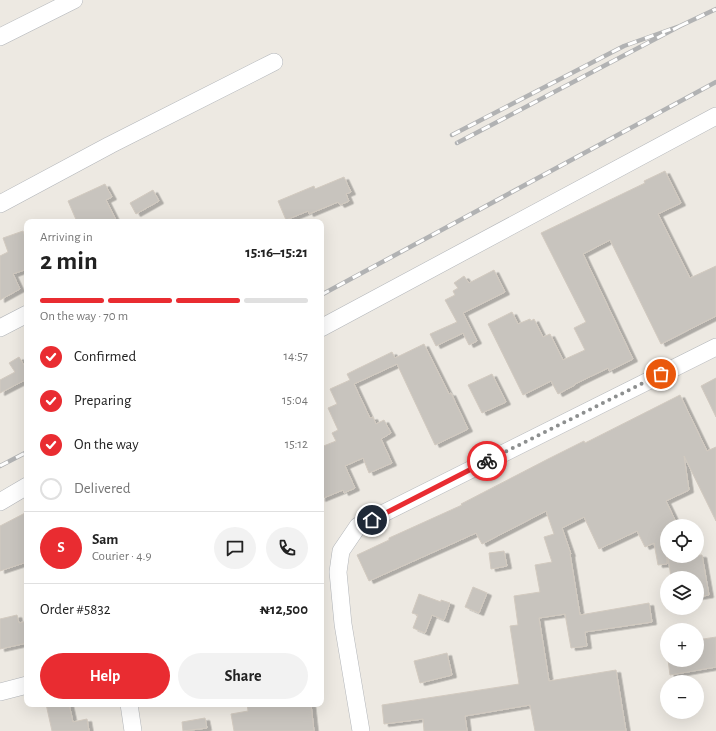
<!DOCTYPE html>
<html lang="en">
<head>
<meta charset="utf-8">
<style>
  :root { --surface:#fff; --page:#f2f2f2; --text:#222; --muted:#767676; --line:#e0e0e0; --accent:#e92c31 }
  body { margin:0; font-family:"Alegreya Sans",sans-serif; background:var(--page); color:var(--text); height:100vh; display:flex; flex-direction:column; font-size:15px; white-space:nowrap }
  * { box-sizing:border-box; margin:0 }
  p { font-size:13px; color:var(--muted) }
  .icon { flex:none; width:22px; height:22px; fill:none; stroke:currentColor; stroke-width:2; stroke-linecap:round; stroke-linejoin:round }
  .map { position:relative; flex:1; overflow:hidden }
  .drawer { position:absolute; left:24px; top:219px; width:300px; height:488px; display:flex; flex-direction:column; background:var(--surface); border-radius:8px; box-shadow:0 4px 16px #0002 }
  .drawer>* { flex:none }
  .fabs { position:absolute; left:660px; top:519px; display:grid; gap:8px }
  .fabs a { display:grid; place-items:center; width:44px; height:44px; border-radius:50%; background:var(--surface); box-shadow:0 4px 16px #0002; font-size:20px }
  .pin { position:absolute; display:grid; place-items:center; width:34px; height:34px; color:#fff; margin:-17px; border:2px solid #fff; border-radius:50%; box-shadow:0 1px 4px #0007 }
  .courier { position:absolute; display:grid; place-items:center; width:40px; height:40px; margin:-20px; border:3px solid #e92c31; border-radius:50%; background:#fff; color:#222; box-shadow:0 1px 5px #0007 }
  .overview em { font-style:normal; font-weight:700 }
  .overview div { display:flex; flex-direction:column-reverse }
  .overview { display:flex; align-items:center; justify-content:space-between; height:68px; padding:0 16px }
  h1 { font-size:26px; font-weight:700; line-height:30px }
  .bar { display:grid; grid-template-columns:repeat(4,1fr); gap:6px 4px; align-content:center; height:48px; padding:0 16px }
  .bar i { height:5px; border-radius:3px; background:var(--line) }
  .bar .selected { background:var(--accent) }
  .bar p { grid-column:span 4 }
  .line { display:flex; align-items:center; gap:10px; padding:0 16px; border-top:1px solid var(--line) }
  .line div { flex:1 }
  .round { display:grid; place-items:center; flex:none; width:42px; height:42px; border-radius:21px; background:var(--page) }
  ol { padding:0 16px; list-style:none }
  li { display:flex; align-items:center; gap:12px; height:44px }
  li p { margin-inline-start:auto }
  li .icon { padding:4px; border-radius:50%; background:var(--accent); color:#fff; stroke-width:4 }
  li:last-child { color:var(--muted) }
  li i { width:22px; height:22px; border:2px solid var(--line); border-radius:50% }
  .action { display:flex; gap:8px; margin-top:auto; padding:8px 16px }
  .action a { flex:1; height:46px; border-radius:24px; background:var(--accent); color:#fff; font-size:16px; font-weight:700; line-height:46px; text-align:center }
  .action a+a { background:var(--page); color:var(--text) }
  .map>svg:first-child { display:block }
  .building { fill:#c8c4be; stroke:#d2cac0; filter:url(#shadow) }
  .lines { fill:none; stroke-linecap:round; stroke-linejoin:round }
  .minor-casing { stroke:#b2b5b9; stroke-width:18 }
  .minor { stroke:#fff; stroke-width:17 }
  .rail-casing { stroke:#b1b2b3; stroke-width:4.5 }
  .rail { stroke:#fff; stroke-width:3; stroke-dasharray:9; stroke-linecap:butt }
  .done { stroke:#8d8f8f; stroke-width:4; stroke-dasharray:0 7.2 }
  .route { stroke:#e92c31; stroke-width:5 }
</style>
</head>
<body>
<div class="map">
<svg width="716" height="731" viewBox="0 0 716 731">
  <defs>
    <filter id="shadow"><feDropShadow dx="4.5" dy="2.5" stdDeviation="0" flood-color="#0004"/></filter>
  </defs>
  <rect width="100%" height="100%" fill="#ede9e2"/>
  <path class="building" d="M665,171l16,32 -23,11 32,64 26,-12v50l-55,28 -51,-104 -27,14 50,105 -24,12 -1,-3 -33,16v1l-17,9 -7,-13 -28,14 -35,-71 24,-12 6,12 12,-5 1,2 3,-2 9,18 7,-3 13,26 22,-10 -11,-22 12,-6 -45,-89 104,-50 -1,-2z
    M344,177l7,15 -5,2 3,7 -9,4 -2,-3 -29,12 -1,-3 -22,9 -8,-19 36,-15 1,3z
    M105,184l7,13 -6,3 11,22h-40l-9,-21z
    M153,190l6,11 -23,13 -6,-11z
    M23,231l4,11v27l-14,5 7,15 -20,11v-44l8,-4 -5,-14z
    M494,270l11,22 -42,21 14,28 -8,4 -6,-12 -27,13 -6,-12 27,-12 -12,-22 10,-5 -2,-4 5,-3 -4,-5 10,-7 5,7z
    M424,344l25,50 2,-1 17,36 -33,16 -38,-81 -43,20 16,34 3,-1 3,7 8,-4 7,13 -10,6 11,24 -23,10 -6,-15 -18,8 10,22 -11,5 -1,-3 -22,9v-52l15,-6 -4,-8 6,-3 -10,-22 9,-4 -7,-15 20,-9 -3,-6 10,-5 35,-17 3,6z
    M19,357l8,13v9l-27,14v-13l15,-8 -6,-9z
    M492,374l14,28 -24,11 -14,-28z
    M716,378v39l-15,-31z
    M680,395l27,56 9,-4v74l-32,-65 5,34 -23,11 12,25h-11v38l-9,1 -4,-22 -9,4 -8,-16 -38,18 -15,-32 -22,11 9,26h-1l10,61 69,-12 3,19 -67,10 2,14 -16,2 -6,-34 -26,4 10,63 67,-11 10,61h-91l-5,-26 -65,11 2,15h-43l-1,-12 -39,5 -2,-19 137,-21 -9,-58 8,-1 -4,-29 26,-4 -5,-27 17,-3 -8,-25 10,-3 -8,-23 -64,33 -6,-11 -107,48 -12,-26 32,-15v-2l73,-33 -1,-1 87,-45 36,-18 1,2z
    M27,512v50l-27,9v-45z
    M504,551l3,15 -16,3 -2,-16z
    M702,555l7,40 -12,2v-19h-26l-3,-22z
    M473,587l14,6 -8,20 -14,-6z
    M419,594l22,8v-2l9,3 -6,17 -12,-5 -7,18 -12,-5 5,-13 -6,-2z
    M17,615l2,8 8,-2v22l-27,6v-30z
    M716,637v30l-46,8 -2,-15h29v-20z
    M447,653l5,22 -32,8 -6,-22z
    M46,704h23l4,18 14,-3 2,12h-37z
    M247,704h64l3,27h-80l-3,-17 17,-3z
    M205,718l2,10 -24,3 -1,-9z"/>
  <g class="lines">
    <defs>
      <path id="minor" d="M0,37l74,-37
        M0,204l110,-59 164,-83
        M0,328l27,-14
        M321,328l395,-212
        M0,502l27,-16
        M0,692l27,-7
        M129,704l4,27
        M361,731l-18,-107 -5,-52 3,-21 17,-25 358,-179"/>
    </defs>
    <use href="#minor" class="minor-casing"/>
    <use href="#minor" class="minor"/>
    <defs>
      <path id="rail" d="M680,26l36,-17
        M452,135l172,-89 56,-20 -223,117
        M321,295l395,-213
        M0,466l27,-14"/>
    </defs>
    <use href="#rail" class="rail-casing"/>
    <use href="#rail" class="rail"/>
  </g>
  <g class="lines">
    <path class="done" d="M487,461l174,-87"/>
    <path class="route" d="M372,520l115,-59"/>
  </g>
</svg>
<div class="fabs">
<a><svg class="icon" aria-label="locate" viewBox="0 0 24 24"><circle cx="12" cy="12" r="6"/><path d="M12 2v4M12 18v4M2 12h4M18 12h4"/></svg></a>
<a><svg class="icon" aria-label="layers" viewBox="0 0 24 24"><path d="M12 4l9 5-9 5-9-5zM3 14l9 5 9-5"/></svg></a>
<a>+</a>
<a>−</a>
</div>
<div class="pin" style="left:661px;top:374px;background:#ea580c"><svg class="icon" aria-label="bag" viewBox="0 0 24 24"><path d="M5 8h14l-1 12H6zM9 8a3 3 0 0 1 6 0"/></svg></div>
<div class="pin" style="left:372px;top:520px;background:#1f2937"><svg class="icon" aria-label="home" viewBox="0 0 24 24"><path d="M3 11l9-7 9 7M6 9v11h12V9"/></svg></div>
<div class="courier" style="left:487px;top:461px"><svg class="icon" aria-label="bike" viewBox="0 0 24 24"><circle cx="6" cy="16" r="4"/><circle cx="18" cy="16" r="4"/><path d="M6 16l4-8h5l3 8M10 8l3 8H6M13 5h3"/></svg></div>
<section class="drawer">
<div class="overview"><div><h1>2 min</h1><p>Arriving in</p></div><em>15:16–15:21</em></div>
<div class="bar"><i class="selected"></i><i class="selected"></i><i class="selected"></i><i></i><p>On the way · 70 m</p></div>
<ol>
<li><svg class="icon" aria-label="check" viewBox="0 0 24 24"><path d="M5 12l5 5 9-10"/></svg>Confirmed<p>14:57</p></li>
<li><svg class="icon" aria-label="check" viewBox="0 0 24 24"><path d="M5 12l5 5 9-10"/></svg>Preparing<p>15:04</p></li>
<li><svg class="icon" aria-label="check" viewBox="0 0 24 24"><path d="M5 12l5 5 9-10"/></svg>On the way<p>15:12</p></li>
<li><i></i>Delivered</li>
</ol>
<div class="line" style="height:72px"><b class="round" style="background:var(--accent);color:#fff">S</b><div><b>Sam</b><p>Courier · 4.9</p></div><a class="round"><svg class="icon" aria-label="chat" viewBox="0 0 24 24"><path d="M4 5h16v11H9l-5 4z"/></svg></a><a class="round"><svg class="icon" aria-label="phone" viewBox="0 0 24 24"><path d="M5 4h4l2 5-3 2q2 4 5 5l2-3 5 2v4C11 20 4 13 5 4z"/></svg></a></div>
<div class="line" style="height:52px"><div>Order #5832</div><b>₦12,500</b></div>
<div class="action"><a>Help</a><a>Share</a></div>
</section>
</div>
</body>
</html>
